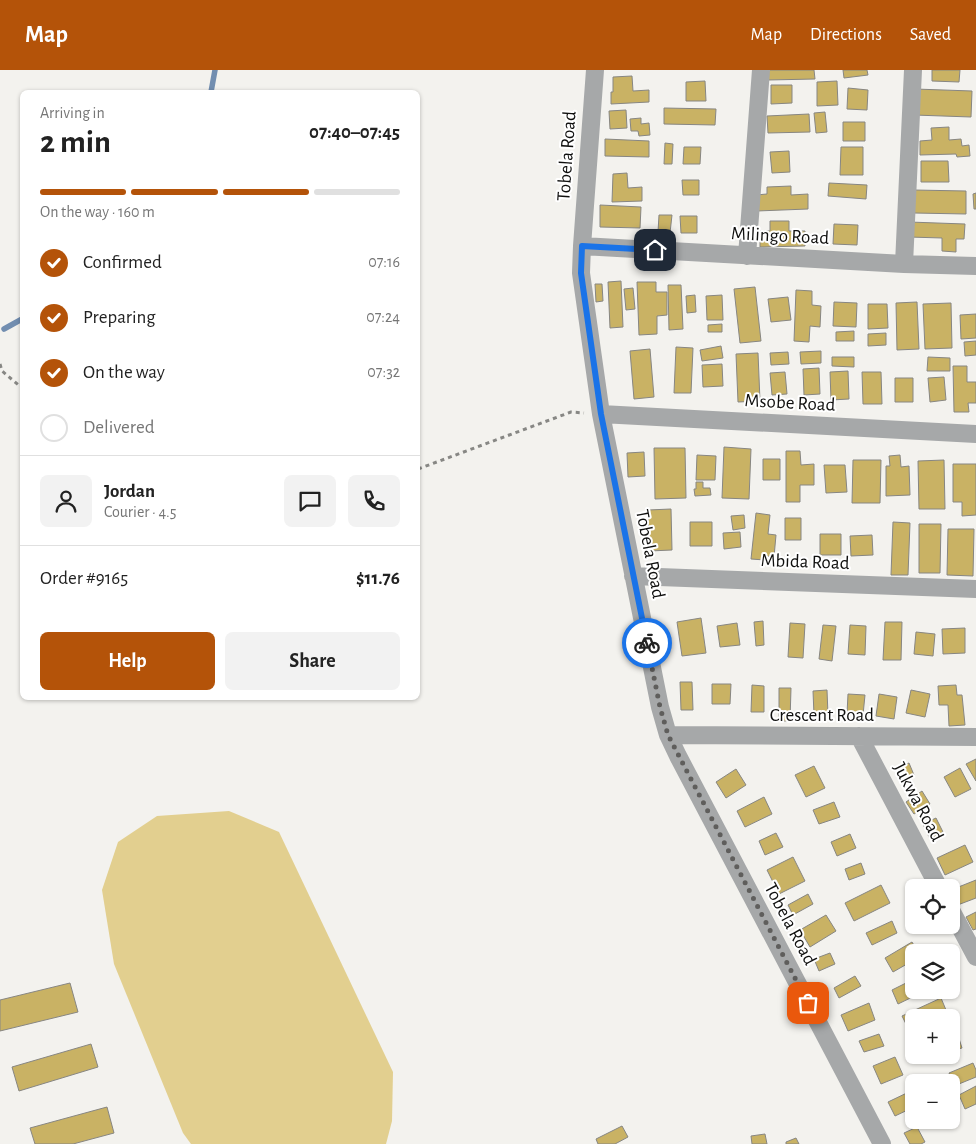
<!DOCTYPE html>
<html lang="en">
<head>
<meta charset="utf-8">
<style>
  :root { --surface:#fff; --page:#f2f2f2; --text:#222; --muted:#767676; --line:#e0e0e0; --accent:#b45309 }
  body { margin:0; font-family:"Alegreya Sans",sans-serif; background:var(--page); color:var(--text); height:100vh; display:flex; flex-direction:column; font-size:19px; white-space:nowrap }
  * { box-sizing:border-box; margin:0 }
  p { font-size:16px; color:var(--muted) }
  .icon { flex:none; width:28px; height:28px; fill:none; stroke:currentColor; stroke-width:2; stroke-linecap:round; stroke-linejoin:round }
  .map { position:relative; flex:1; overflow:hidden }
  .panel { position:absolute; left:20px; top:20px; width:400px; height:610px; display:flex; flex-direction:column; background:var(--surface); border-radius:8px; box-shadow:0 1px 4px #0004 }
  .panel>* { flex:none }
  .fabs { position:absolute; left:905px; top:809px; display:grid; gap:10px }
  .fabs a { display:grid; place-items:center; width:55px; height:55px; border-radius:8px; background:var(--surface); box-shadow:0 1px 4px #0004; font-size:25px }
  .pin { position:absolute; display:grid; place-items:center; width:42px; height:42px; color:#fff; margin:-21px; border-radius:10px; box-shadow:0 2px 8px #0006 }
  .courier { position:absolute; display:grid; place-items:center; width:50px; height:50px; margin:-25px; border:4px solid #1a73e8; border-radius:50%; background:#fff; color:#222; box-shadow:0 1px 6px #0007 }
  .overview em { font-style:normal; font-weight:600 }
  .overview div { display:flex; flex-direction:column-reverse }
  .overview { display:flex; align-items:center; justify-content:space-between; height:85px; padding:0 20px }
  h1 { font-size:32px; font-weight:600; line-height:38px }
  .bar { display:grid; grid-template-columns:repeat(4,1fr); gap:8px 5px; align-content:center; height:60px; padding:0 20px }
  .bar i { height:6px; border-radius:4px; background:var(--line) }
  .bar .selected { background:var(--accent) }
  .bar p { grid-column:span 4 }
  .line { display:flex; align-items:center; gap:12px; padding:0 20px; border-top:1px solid var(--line) }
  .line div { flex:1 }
  .round { display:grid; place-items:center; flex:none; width:52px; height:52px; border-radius:8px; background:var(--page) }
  ol { padding:0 20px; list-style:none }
  li { display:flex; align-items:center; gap:15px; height:55px }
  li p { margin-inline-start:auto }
  li .icon { padding:5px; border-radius:50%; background:var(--accent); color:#fff; stroke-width:4 }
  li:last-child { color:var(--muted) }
  li i { width:28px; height:28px; border:2px solid var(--line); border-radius:50% }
  .cta { display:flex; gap:10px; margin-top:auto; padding:10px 20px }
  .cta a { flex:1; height:58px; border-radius:8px; background:var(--accent); color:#fff; font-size:20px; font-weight:600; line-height:58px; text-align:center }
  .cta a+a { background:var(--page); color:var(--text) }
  header { display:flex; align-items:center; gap:30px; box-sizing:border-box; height:70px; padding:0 25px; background:var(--accent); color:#fff }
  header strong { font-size:24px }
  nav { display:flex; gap:28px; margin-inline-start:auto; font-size:18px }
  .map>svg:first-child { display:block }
  .pitch { fill:#e2cf8f }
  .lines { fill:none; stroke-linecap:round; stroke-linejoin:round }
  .stream { stroke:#728eb0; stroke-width:5.5 }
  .building { fill:#c9b264; stroke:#878682 }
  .path { stroke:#878784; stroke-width:3; stroke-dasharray:4 4; stroke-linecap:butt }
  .street { stroke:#a6a8a9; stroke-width:18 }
  .done { stroke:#5f5e5c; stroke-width:5; stroke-dasharray:0 9 }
  .route { stroke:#1a73e8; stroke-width:6 }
  .labels { text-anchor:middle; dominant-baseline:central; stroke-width:4; stroke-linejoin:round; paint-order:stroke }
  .street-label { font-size:19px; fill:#0f0f0e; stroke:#fff }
</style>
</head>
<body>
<header>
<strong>Map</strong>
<nav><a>Map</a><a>Directions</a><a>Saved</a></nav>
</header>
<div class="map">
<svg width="976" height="1074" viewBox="0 0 976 1074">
  <rect width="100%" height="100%" fill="#f3f2ee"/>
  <path class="pitch" d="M229,741l50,21 114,240 -1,49 -6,23h-195l-8,-11 -69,-169 -12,-74 16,-48 39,-26z"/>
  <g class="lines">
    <path class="stream" d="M211,22l4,-22
      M4,259l18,-10"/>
  </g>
  <path class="building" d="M768,0h46l1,9 -47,1z
    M843,0h24l1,5 -24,3z
    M932,0h28l-1,12 -27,-1z
    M632,6l1,15 16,-1v12l-38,2v-12h2v-15z
    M705,11l1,20h-20v-19z
    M837,11l1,24 -21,1v-24z
    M771,15h21v18l-21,1z
    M848,18l20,2 -1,20 -20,-1z
    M915,19l57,2 -1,26 -57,-2z
    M664,38l52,1 -1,16 -51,-1z
    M626,40l1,18 -17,1 -1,-18z
    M825,42l2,20 -11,1 -2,-20z
    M809,44l1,18 -42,1 -1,-17z
    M641,48v6l8,-1 1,12 -11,1 -1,-5h-7l-1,-12z
    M843,52h22v19h-22z
    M949,57v13l12,-1 1,7 7,-1 1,11 -13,1 -1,-3 -36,1v-14l12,-1 -1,-12z
    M605,69l44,2v16l-44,-1z
    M665,73l8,1 -1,20h-8z
    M684,77h17l-1,17h-17z
    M841,77h22v28h-23z
    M789,81l1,21 -18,1 -2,-21z
    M921,91h27l1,21h-28z
    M627,103l1,15 14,-1v14l-30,1 1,-28z
    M682,110h17v15h-16z
    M829,113l38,2 -1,14 -38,-3z
    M791,116v9l17,-1v15l-51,2 -1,-16 11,-1v-7z
    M914,120l52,1v23l-52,-1z
    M976,123v16h-2l-1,-15z
    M600,135l41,2 -1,21 -40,-1z
    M659,145h13l-2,18 -12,-1z
    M680,146h17v17h-16z
    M770,151h19v10h16v15l-45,1v-16h10z
    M909,152l56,2 -1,15h-8v13l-14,-1v-13l-33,-1z
    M834,154l24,1 -1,20 -24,-1z
    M621,211l2,46 -13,1 -2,-46z
    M637,212h19v10h11v23l-10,1v18l-18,1z
    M595,214h7l1,17 -7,1z
    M668,215h13l2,44 -14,1z
    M755,217l6,54 -21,2 -6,-54z
    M633,218l2,21 -9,1 -2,-21z
    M796,220l16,1v14l9,1 -1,21 -10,-1 -1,16 -15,-1z
    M695,225l1,17 -9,1 -1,-17z
    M722,225l1,25h-16l-1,-24z
    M788,227l3,23 -20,2 -3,-23z
    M834,232l23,1 -1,24 -23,-1z
    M917,232l2,47 -22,1 -1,-47z
    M951,233l1,45 -27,1 -2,-45z
    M868,234h19l1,24 -20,1z
    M976,244v24l-15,1 -1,-24z
    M722,254v8h-14v-7z
    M854,261v10h-18v-9z
    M886,263v12l-18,1v-12z
    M976,271v14l-11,1 -1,-14z
    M721,276l2,12 -21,3 -2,-11z
    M676,277l17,1 -2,45h-17z
    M650,279l4,48 -20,2 -4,-48z
    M821,281v12l-20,1 -1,-12z
    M788,282l1,12 -18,1 -1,-12z
    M758,283l2,48 -22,1 -2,-48z
    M832,287h22v10l-22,-1z
    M928,287l22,1v13h-23z
    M722,294l1,22 -20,1 -1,-22z
    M953,296h14v16h9v21h-8l1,9h-15z
    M819,298l1,26 -16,1 -1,-26z
    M848,301l1,28 -18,1 -1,-28z
    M785,302l2,22 -15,1 -2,-22z
    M862,302h19l1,32h-19z
    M944,307l2,23 -16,2 -2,-24z
    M895,308h18v24h-18z
    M724,377l27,2 -2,50 -27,-1z
    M654,378h31l1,50 -31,1z
    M786,381h14l1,14 13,-1v21h-14v17h-14z
    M644,382l1,24 -17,1 -1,-24z
    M697,385l19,1 -1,24h-19z
    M900,385l1,12 8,-1 1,29 -24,1v-30h4l-1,-10z
    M763,389h17v21h-17z
    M853,390h28l-1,43h-28z
    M944,390l1,49h-26l-1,-48z
    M953,394h23v51l-14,1v-14h-9z
    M824,395h21l2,27 -21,1z
    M696,412h7v6h7l1,7 -16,1 -1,-7h2z
    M671,439l1,41 -23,1 -1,-41z
    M756,443l14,2 -2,19 8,1 -2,22 -8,-1 -1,4 -14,-1z
    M744,445l1,13 -12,2 -2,-14z
    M785,448h16v22h-16z
    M690,452h22v24h-22z
    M893,452l17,1 -2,52h-17z
    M919,454h22l-1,49h-21z
    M948,459h26l-1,47 -26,-1z
    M740,462l1,15 -17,2 -1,-16z
    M820,464h21v21h-21z
    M872,465l1,20 -22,1 -1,-20z
    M701,548l5,35 -24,3 -5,-34z
    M763,551l1,24 -8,1 -2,-24z
    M885,552h17l-1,38h-18z
    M737,553l3,22 -20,2 -3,-21z
    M790,553l15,1 -2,34 -15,-1z
    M823,555l13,1 -4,35 -13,-2z
    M850,555l16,1 -1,29 -17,-1z
    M965,558v25l-22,1 -1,-25z
    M916,562l19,2 -2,22 -19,-2z
    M680,612h12l1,28h-12z
    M712,614h19l-1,20h-18z
    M752,615l12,1v26h-13z
    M956,615l1,10h5l3,30 -16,1 -1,-21h-9l-1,-19z
    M779,618h12l-1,33h-11z
    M827,620l1,25h-14l-1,-24z
    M911,620l19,4 -5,23 -19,-4z
    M848,624l17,1 -2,20 -16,-1z
    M879,624l18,3 -3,22 -18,-3z
    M976,689v22l-10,-17z
    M909,693l5,12 -11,5 -6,-12z
    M814,696l11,22 -19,9 -11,-22z
    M960,698l11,21 -16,8 -11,-20z
    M736,699l10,16 -20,13 -10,-16z
    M922,721l8,13 -16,10 -8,-12z
    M764,727l8,17 -27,13 -8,-16z
    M834,732l6,15 -21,7 -6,-14z
    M936,748l7,14 -13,7 -7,-15z
    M776,763l7,14 -18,8 -6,-14z
    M850,764l6,14 -19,8 -6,-14z
    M965,775l8,17 -28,13 -8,-17z
    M793,787l12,24 -26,13 -12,-24z
    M861,793l4,11 -16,6 -4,-11z
    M976,810v18l-21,8 -4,-9v-7z
    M881,815l9,18 -36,18 -9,-18z
    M808,824l5,10 -20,11 -5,-10z
    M976,842v17l-3,1 -7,-13z
    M826,845l10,16 -26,16 -10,-17z
    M892,851l5,12 -25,12 -6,-12z
    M912,872l6,10h-4v8l-21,12 -8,-14z
    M830,883l5,11 -16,7 -5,-12z
    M855,906l6,10 -22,12 -5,-10z
    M914,909v11h13l-29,14 -6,-14z
    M70,913l8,29 -78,19v-31z
    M941,928l5,12 -16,8h-16v7l-6,3 -6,-12z
    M869,933l6,17 -27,11 -7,-16z
    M956,959l6,19 -11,3v-21z
    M879,964l5,12 -20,6 -5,-11z
    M91,974l7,23 -79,24 -7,-24z
    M895,987l8,18 -22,9 -8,-18z
    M973,993l3,7v7l-22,9 -5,-13z
    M976,1016v18l-11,5 -6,-14z
    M911,1021l3,6v10l-19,9 -7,-14z
    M107,1037l7,26 -41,11h-38l-5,-16z
    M622,1056l6,11 -13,7h-17l-2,-5z
    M917,1057l8,15 -4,2h-11l-6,-11z
    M765,1064l2,10h-15l-1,-8z
    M796,1068l3,6h-13v-2z"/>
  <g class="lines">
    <path class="path" d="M0,294l2,7 20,17
      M418,399l153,-57 13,1"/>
    <path class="street" d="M595,0l-13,176 -1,27 20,141 59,293 8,28 10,21 204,388
      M582,176l322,18 72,2
      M747,186l14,-186
      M904,194l9,-194
      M601,344l375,20
      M633,506l343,13
      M668,665l308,2
      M859,666l80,152
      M951,840l25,47"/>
  </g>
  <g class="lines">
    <path class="done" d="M647,573l13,64 8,28 140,268"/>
    <path class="route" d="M647,573l-46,-229 -20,-141 1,-27 73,4"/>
  </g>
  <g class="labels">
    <g class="street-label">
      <text transform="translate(567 86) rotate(-86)">Tobela Road</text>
      <text transform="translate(780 166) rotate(3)">Milingo Road</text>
      <text transform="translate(790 333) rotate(3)">Msobe Road</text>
      <text transform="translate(650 484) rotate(79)">Tobela Road</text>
      <text transform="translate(805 492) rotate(2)">Mbida Road</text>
      <text x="822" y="645">Crescent Road</text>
      <text transform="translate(918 732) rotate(62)">Jukwa Road</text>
      <text transform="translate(790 854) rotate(62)">Tobela Road</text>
    </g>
  </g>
</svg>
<div class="fabs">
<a><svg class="icon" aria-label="locate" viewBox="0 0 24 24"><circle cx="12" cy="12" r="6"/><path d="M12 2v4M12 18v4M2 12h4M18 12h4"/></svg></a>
<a><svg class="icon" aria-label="layers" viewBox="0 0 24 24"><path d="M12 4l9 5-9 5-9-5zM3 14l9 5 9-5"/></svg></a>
<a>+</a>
<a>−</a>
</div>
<div class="pin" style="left:808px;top:933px;background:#ea580c"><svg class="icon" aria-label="bag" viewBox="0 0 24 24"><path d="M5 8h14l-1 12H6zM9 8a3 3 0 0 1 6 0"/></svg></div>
<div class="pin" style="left:655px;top:180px;background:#1f2937"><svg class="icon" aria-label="home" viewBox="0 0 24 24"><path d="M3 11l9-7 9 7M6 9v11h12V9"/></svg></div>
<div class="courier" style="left:647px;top:573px"><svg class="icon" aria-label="bike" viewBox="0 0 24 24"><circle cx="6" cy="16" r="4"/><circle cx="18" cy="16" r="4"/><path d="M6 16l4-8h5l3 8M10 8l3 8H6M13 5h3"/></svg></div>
<section class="panel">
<div class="overview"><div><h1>2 min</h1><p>Arriving in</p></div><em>07:40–07:45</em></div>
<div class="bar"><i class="selected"></i><i class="selected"></i><i class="selected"></i><i></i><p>On the way · 160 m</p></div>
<ol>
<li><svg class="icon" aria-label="check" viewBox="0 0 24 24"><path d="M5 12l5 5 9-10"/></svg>Confirmed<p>07:16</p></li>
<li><svg class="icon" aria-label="check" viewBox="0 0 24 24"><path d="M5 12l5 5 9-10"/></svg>Preparing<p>07:24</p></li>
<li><svg class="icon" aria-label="check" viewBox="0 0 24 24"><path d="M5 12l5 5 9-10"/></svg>On the way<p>07:32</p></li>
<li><i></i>Delivered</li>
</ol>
<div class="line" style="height:90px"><a class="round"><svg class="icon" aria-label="person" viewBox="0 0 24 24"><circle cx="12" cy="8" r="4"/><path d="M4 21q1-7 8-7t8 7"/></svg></a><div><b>Jordan</b><p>Courier · 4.5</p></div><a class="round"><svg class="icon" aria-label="chat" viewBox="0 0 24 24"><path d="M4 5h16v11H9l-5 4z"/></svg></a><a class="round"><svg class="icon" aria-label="phone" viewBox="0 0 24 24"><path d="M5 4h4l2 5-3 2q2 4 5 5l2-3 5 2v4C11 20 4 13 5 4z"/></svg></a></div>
<div class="line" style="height:65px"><div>Order #9165</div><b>$11.76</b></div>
<div class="cta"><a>Help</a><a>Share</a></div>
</section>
</div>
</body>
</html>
